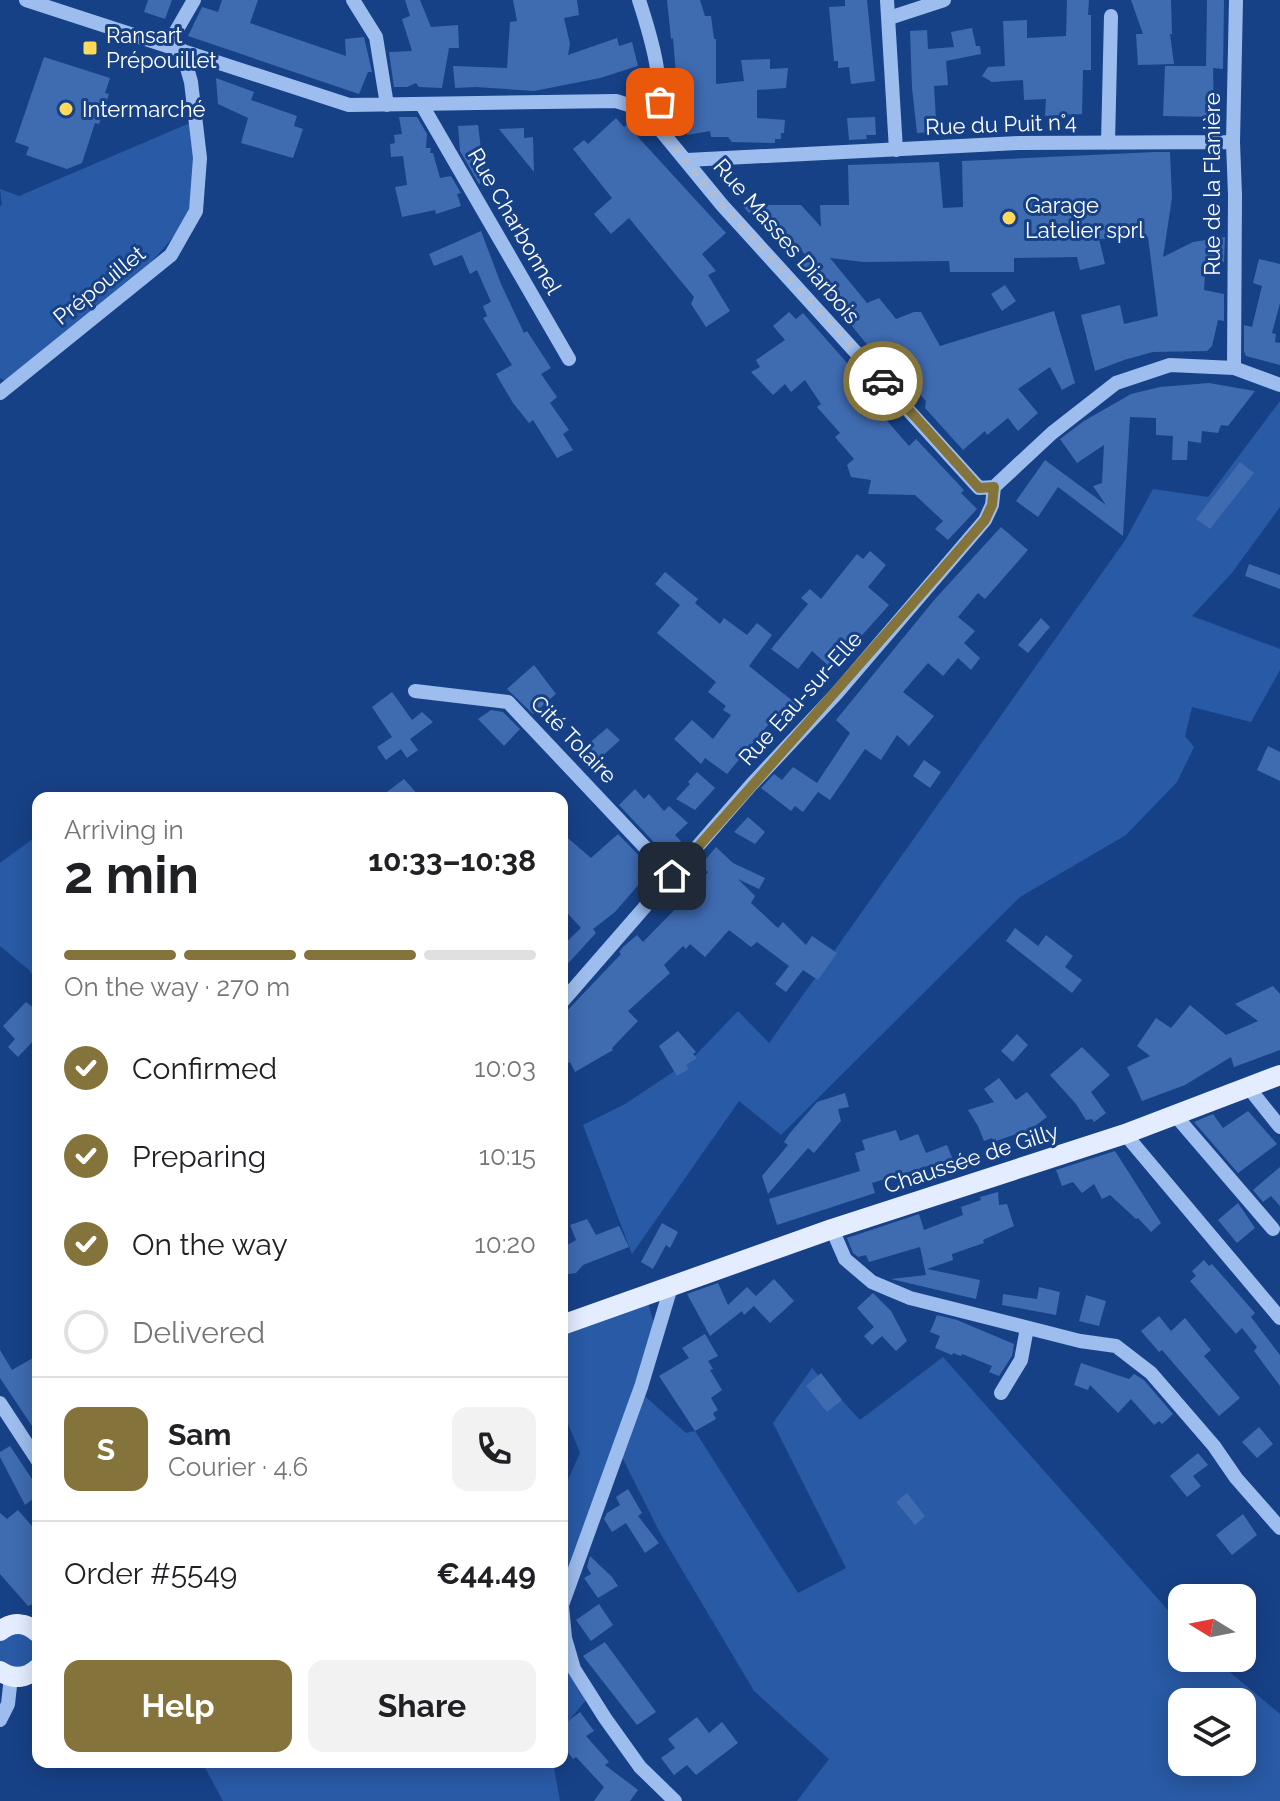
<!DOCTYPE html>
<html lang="en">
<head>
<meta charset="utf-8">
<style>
  :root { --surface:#fff; --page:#f2f2f2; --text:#202124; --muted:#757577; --line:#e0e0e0; --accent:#84743c }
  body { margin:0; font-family:Raleway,sans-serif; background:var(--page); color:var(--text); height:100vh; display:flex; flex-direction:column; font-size:30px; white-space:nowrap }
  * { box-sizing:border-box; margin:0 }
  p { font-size:26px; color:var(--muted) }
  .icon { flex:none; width:44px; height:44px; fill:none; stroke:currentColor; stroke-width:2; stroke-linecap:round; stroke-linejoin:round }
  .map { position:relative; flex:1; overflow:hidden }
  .sheet { position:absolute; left:32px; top:792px; width:536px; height:976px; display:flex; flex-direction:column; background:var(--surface); border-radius:16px; box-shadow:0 4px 20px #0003 }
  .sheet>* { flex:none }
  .needle { width:52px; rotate:280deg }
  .fabs { position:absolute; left:1168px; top:1584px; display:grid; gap:16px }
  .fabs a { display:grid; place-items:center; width:88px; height:88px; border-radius:16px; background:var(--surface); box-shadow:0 4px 20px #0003; font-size:40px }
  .pin { position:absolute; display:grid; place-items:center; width:68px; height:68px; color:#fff; margin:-34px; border-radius:16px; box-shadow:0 4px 12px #0006 }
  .courier { position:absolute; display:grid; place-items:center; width:80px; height:80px; margin:-40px; border:6px solid #84743c; border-radius:50%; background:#fff; color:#222; box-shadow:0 2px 10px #0007 }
  .headline em { font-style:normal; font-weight:700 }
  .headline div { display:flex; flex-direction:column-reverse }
  .headline { display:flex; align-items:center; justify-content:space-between; height:136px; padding:0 32px }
  h1 { font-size:52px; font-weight:700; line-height:60px }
  .bar { display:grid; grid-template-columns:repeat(4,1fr); gap:12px 8px; align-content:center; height:96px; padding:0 32px }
  .bar i { height:10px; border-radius:6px; background:var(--line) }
  .bar .current { background:var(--accent) }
  .bar p { grid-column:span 4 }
  .line { display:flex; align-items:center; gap:20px; padding:0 32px; border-top:2px solid var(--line) }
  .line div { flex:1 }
  .round { display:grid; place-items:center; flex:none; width:84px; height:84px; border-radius:16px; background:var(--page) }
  ol { padding:0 32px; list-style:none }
  li { display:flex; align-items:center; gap:24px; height:88px }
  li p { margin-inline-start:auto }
  li .icon { padding:8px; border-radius:50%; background:var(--accent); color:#fff; stroke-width:4 }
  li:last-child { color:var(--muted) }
  li i { width:44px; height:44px; border:4px solid var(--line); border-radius:50% }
  .cta { display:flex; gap:16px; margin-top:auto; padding:16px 32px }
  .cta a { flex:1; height:92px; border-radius:16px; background:var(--accent); color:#fff; font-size:32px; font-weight:700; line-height:92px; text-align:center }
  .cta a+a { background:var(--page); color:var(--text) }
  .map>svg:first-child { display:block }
  .green { fill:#295aa6; fill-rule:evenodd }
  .building { fill:#3f6bb1 }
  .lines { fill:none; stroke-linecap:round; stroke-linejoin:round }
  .minor { stroke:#9dbdee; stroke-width:14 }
  .major { stroke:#e4edff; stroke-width:20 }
  .done { stroke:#aebcd5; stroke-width:8; stroke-dasharray:0 14.4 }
  .route { stroke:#84743c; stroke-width:10 }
  .poi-dot { fill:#ffd95a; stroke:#174187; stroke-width:3 }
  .labels { text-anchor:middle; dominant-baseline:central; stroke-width:6; stroke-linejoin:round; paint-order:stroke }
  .poi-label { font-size:22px; fill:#fff; stroke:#174187; text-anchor:start }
  .street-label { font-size:22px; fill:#fff; stroke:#174187 }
</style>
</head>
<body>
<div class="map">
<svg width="1280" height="1801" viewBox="0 0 1280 1801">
  <rect width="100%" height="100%" fill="#174187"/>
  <path class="green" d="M197,120l-1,91 -49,56 -141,114 -6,-3v-172l2,-1 -2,-16 19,7z
    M1280,401v106l-49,67 -39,42 88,33v21l-29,52 -59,-15 -7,29 9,11 -17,35 -51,53 -106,62 -239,238 -42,-34 -107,153 -49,-129 42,-21 66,-44 47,-49 31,32 357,-504 27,-50 55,8z
    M38,835v149l-9,-14 -29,-24v-83z
    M646,1296l8,28 -92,281v-112l18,-40 -18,-44v-84z
    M943,1357l239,269v32h31l67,56v87h-483l32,-42 -75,-68 -95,-160 -41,-82 21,-58 47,42 9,-2 103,162 48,-25 -73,-145 39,-55 48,52zM1182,1702h60v60h-60z
    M562,1606l24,94 -24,29z
    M0,1630l38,3v35l-38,2z
    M202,1762h351l7,39h-337z"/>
  <path class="building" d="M148,0h24l-7,19 -21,-7z
    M222,0h36l-8,23 96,33 -1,-17 19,-2 8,35h-4l-9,22 -171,-58 14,-29 16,5z
    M405,0h15l11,27 27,-2 1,23h-10l-7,40 -23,-1 -3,-4 -9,4h-13l-5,-35 23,-1 -10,-32 8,-3z
    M513,0h64l2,15 -15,3 6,26 -2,11 49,-17 2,8 13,-4 6,24 -38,12 -66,13 -58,-4 -21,1 -2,-22 54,2 3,-46 7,-1z
    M667,0h33l5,16h6l3,23h2v45l28,-3 -3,-21 29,-1v10l18,-1 -2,20 -29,2v28l28,2 -1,13h-3v6h-6v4l-43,-1 -4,-5h-17l-1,-6 -23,4 -10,-49 -4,-48 -2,1z
    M845,0h22l8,81 -24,3 -2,-17 -11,1v-7h-4l-5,-54 16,-1z
    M1067,0h22l-1,15h3v55h-8l-1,44 -37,2 1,-17 -22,1 -1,-20 -31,2 -10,-6 6,-9 17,-1 -2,-45 24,-1v18l39,-2z
    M1131,0h40l1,34h-2l4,30 -36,1 -2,-31h7z
    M1207,0h17l-1,69 -10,-1 1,49 -51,-1 2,-50h41z
    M972,28l4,18h4l1,8 -35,7 2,24 -14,1 2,33 -6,1 1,12 -14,1 -5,-45 -2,-57 17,-1 1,19 26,-2 -3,-15z
    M44,57l66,21 -5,15 4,1 -10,30 -4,-1 -13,40 -15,6 -41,-14 3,-8 -14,-5z
    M216,78l38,14 -3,8 46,16 -3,10 9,3 -10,29 -52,-15 7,-25 -30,-14z
    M399,117h18l10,17 -1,14h5l-1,5h3l7,25 11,-2 10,17 -4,1 4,12 -25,8 -1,-4 -33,7 -7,-30 12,-2 -4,-29 -12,1 -1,-13 5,-1 -1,-8 8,-1z
    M875,117l1,18h-10l1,4 -18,1 -2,-22z
    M616,118l8,9 3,-2 99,108 -24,21 14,17 -8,4 22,36 -24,16 -15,-23 3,-7 -65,-79 -18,16 -17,-20 18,-16 -39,-49 11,-9 4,4z
    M478,125l7,56 -6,3 -19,-33 -2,-25z
    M524,128v10l9,-1 1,35 -35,-43z
    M1155,152h15l2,46 -9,59 30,-15 32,-5 -1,25 -18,-1 -2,29 20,4v27l-6,-1 -6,26 -5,5 -54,1 -29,8 -29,11 -14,-56 39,-10 4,19 34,-8 -10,-79 -49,2 6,25 -25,6 -3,-13 -63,1v14h-64l-1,-11 -86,1 -33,-4 37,45 12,-5 17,21 18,-7h7l19,34 114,-35 21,72 -13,7 -12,-23 -32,22 20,24 -20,18 -10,-13 -21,17 -2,-4 -22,19 -38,-42 1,-7 -17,-19 -4,4 -40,-44 -65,-79 12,-1 -37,-41 -10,10 -23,-26h59l20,22 -1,-22h29l-1,-40 91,-3 4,46 20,-1 -1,-46z
    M481,231l20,53 23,49 3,-2 24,37 -10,6 16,23 -7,6 19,27 -6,4 10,16 -16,8 -24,-38 -4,3 -16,-20 -17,-29 16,-9 -29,-47 4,-2 -4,-10 8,-4 -14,-32 -7,4 -8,-19 -28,11 -5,-12z
    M1259,259l21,5v39l-8,30 4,1 -1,8 5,1v22l-34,-9 -2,-5v-26l8,2 10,-41 -9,-3z
    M1005,285l11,16 -14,10 -11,-17z
    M789,312l7,7 7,-6 52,59 -6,5 60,69 7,-7 48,51 -3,3 16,16 -29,31 -13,-11 8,-8 -28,-26 -47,-1 3,-14 -20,-3 -4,-12 7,-6 -19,-22 5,-4 -23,-26 4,-3 -16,-24 -14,12 -6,-8 -12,11 -22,-23 9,-5 -4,-7 29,-20 -12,-14z
    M1209,383l46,8 -27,35 -7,-1 -3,8 -16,-2 -1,12 -13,-2 -1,19h-15l1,-24 -17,-1v-17l-26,-1 -7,119 -65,-49 -20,30 -22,-16 29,-41 61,45 -13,-19 9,-3 2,-38 -27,18 -17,-24 24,-18 47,-27 29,-7z
    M1240,462l14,11 -44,56 -14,-10z
    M1001,527l27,23 -43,49 -7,-6 -20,24 17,14 -11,12 16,15 -9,12 -13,-12 -15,18 -15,-13 -25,29 31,24 -25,30 -12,-11 -16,25 -16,-11 -35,51 -12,-8 -15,20 -8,-6 -4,5 -30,-23 13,-14 8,6 11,-13 24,16 33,-50 -14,-13 99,-121z
    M870,551l16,14 -18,22 21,18 -57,64 -20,-18 -14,18 -27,-20 37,-45 -7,-6 9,-9 11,10 36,-45 6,5z
    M1249,564l31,11v14l-35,-13z
    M665,572l33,27 -3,4 25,21 4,-6 23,17 10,-12 15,12 -23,31 50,40 -18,20 -8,-7 -46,55 -22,-16 -4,6 -27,-25 18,-19 21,19 18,-24 -8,-5 3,-4 -18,-14 8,-10 -59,-49 23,-28 -25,-21z
    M1041,618l9,9 -22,26 -10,-8z
    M534,665l22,29 -23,20 -26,-25z
    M392,692l20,28 10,-8 11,10 -23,17 8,11 -11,8 -6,-9 -15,11 -9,-13 15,-10 -20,-30z
    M491,710l12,2 17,17 -16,17 -26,-27z
    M607,728l13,12 -21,19 -12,-14z
    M1268,746l12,6v29l-23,-11z
    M924,760l17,12 -11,16 -17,-12z
    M697,772l18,16 -20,22 -19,-11 14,-15 -2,-2z
    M404,779l17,19h-42z
    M635,789l9,10 5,-5 15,17 5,-5 19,17 -13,12 6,6 -15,14 -47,-50z
    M748,817l17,15 -10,12 -21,-12z
    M616,832l38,39 -8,5 -31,36 -22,17 3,4 -34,37v-24l19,-18 -19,-21v-74l29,25 27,-24z
    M716,847l17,16 32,15 -6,11 -21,-10 17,17 -4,7 27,25 5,-6 23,23 6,-9 25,17 -19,27 -15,-10 -17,22 -11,-8 14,-18 -32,-24 -6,5 -22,-17 -24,27 -15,-13 -4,5 -3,-3 -19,19 6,8 -42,38 10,10 -26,27 1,2 -38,22 -5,-10 -8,4v-50l59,-62 -2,-2 4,-5 14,-12 6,7 42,-43 23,-27 -7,-7z
    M1015,928l23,18 8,-11 27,21 -8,11 17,13 -10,13 -66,-52z
    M1273,986l7,8v56l-46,17 -3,-10 -46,28 -43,16 -15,-34 23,-11 -13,-10 19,-28 15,10 19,-23 36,30 32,-14 -23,-17z
    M26,1002l12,9v25l-20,21 -10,-10 7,-8 -12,-13z
    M678,1031l18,21 -3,2 4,4 -11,7 3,4 -12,7 -18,-30z
    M1017,1034l11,11 -15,17 -12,-11z
    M1082,1047l28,28 -19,17 15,21 -12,9 -2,-3 -6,1 -10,-16 -26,-29z
    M999,1078l17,22 11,-8 20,25 -16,12 -38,13 -1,-4 -8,3 -6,-15 -10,-16 26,-8 -10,-13z
    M845,1093l4,14 -11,2 3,12 -27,32 -6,-5 -40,46 -6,-18 26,-31 -4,-3 6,-9 27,-31z
    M1248,1111l29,33 -39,29 -44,-51 19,-8 10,14z
    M896,1130l4,11 18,-7 8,19 21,-8 8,20 -24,9 -3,-8 -56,17 3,10 -98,32 -8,-26 91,-28 -5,-18 10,-3 -3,-10z
    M1115,1151l46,72 -10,9 -13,-14 -2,1 -26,-24 -8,4 -8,-15 -12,9 -9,-11 -11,4 -6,-16z
    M1280,1167v39l-9,-10 -8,6 -10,-12z
    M998,1192l1,13 8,-1 7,22 -31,14 1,3 -32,11 1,6 -26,9 53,11 -4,19 -85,-20 35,-4 -6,-28 -51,15 -3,-7 -8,2 -5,-4 -6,-15 72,-24 5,16 39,-15 -2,-8 20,-7 -1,-3z
    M1238,1203l17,25 -18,15 -19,-23z
    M587,1219l9,16 23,-9 10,21 -46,18 -7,8 -14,2v-27l14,-8 -6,-15z
    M662,1223l16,9 -8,16 -4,-3 -13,24 -12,-7z
    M1204,1260l5,6 3,-2 43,49 -4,4 29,38v31l-26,-35 3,-4 -15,-19 -6,6 -46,-53 6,-5 -4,-5z
    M774,1279l20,22 -24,22 -16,-17 -10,9 -2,-4 -32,25 -23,-42 31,-11 10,22 19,-18 9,9z
    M1039,1287l21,5 -4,23 -54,-10 1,-11 34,5z
    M873,1293l18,18 16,30 -11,10 -14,-15 -10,9 -8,-9 10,-9 -17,-19z
    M1086,1295l20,6 -7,25 -20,-5z
    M937,1315l20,5 57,24 -2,12 -13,20 -10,-4 3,-6 -30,-12 -1,2 -8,-3 -1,2 -17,-7 5,-12 -10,-4z
    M1159,1316l12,15 14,-13 26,32 -7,6 36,42 -21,18 -57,-66 -3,2 -18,-21z
    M705,1334l13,22 -10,5 5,8 -3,1 12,20 -11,8 7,12 -5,3 3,6 -21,12 -36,-55 30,-18 -7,-10z
    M0,1350l12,20 26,-15v80l-38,-57z
    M1081,1363l48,16 5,-5 10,6 29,34 -11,10 -3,-3 -5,4 -23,-26 -13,14 -28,-28 -2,5 -14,-5z
    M821,1373l21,27 -15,12 -21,-26z
    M1259,1427l14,17 -16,14 -15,-16z
    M10,1446l28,42v7l-13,10 -25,-48v-5z
    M1198,1453l10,12 -15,11 8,10 -14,11 -17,-21z
    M628,1489l14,24 -4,3 21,27 -14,10 -19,-30 -14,9 -8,-13 3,-6 13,-8 -4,-8z
    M907,1493l18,23 -10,9 -19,-23z
    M18,1510l20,23v69l-10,4 -28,-32v-61l7,6z
    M1243,1514l14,21 -25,20 -16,-20z
    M590,1556l22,21 6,9 -20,12 -14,-20 7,-4 -4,-7z
    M599,1604l14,21 -22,16 -15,-21z
    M605,1642l51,70 -19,13 -54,-69z
    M580,1712l14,19 -8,5 23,26 -4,3 33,25 -8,11h-36l10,-14 -28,-30 -3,2 -11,-15v-18z
    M697,1717l12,16 13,-11 16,21 -42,32 -9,-10 -13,10 -13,-17 14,-10 -7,-9z"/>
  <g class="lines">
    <path class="minor" d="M26,0l323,105 267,-4 22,7 15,13 69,84 257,283 15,-1 58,-54 64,-50 54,-18 64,3 46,17
      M353,0l23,37 11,68
      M639,0c10,31 30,92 14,121
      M887,0l9,150
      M889,18l55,-18
      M168,45l26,-45
      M422,105l147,254
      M1108,143l3,-127
      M687,160l332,-17 214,-1
      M1234,368l1,-173 -2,-53 3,-142
      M0,393l171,-138 25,-44 4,-53 -9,-76 -9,-32
      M415,691l93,11 164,174
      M562,1002l189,-217 86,-92 148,-173 7,-15 2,-18
      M1248,1087l32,40
      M1175,1115l98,114
      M1125,1134l155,184
      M832,1229l13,30 27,23 38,16 170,43 36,5 35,27 63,73 22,32 44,50
      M1001,1393l20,-33 6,-32
      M0,1403l38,58
      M562,1605l79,-218 30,-100
      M562,1606l3,32 9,31 31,49 35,49 35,34
      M0,1720l8,-16 3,-27"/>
    <path class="major" d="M562,1325l270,-96 293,-95 155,-59
      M0,1631c13,-10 26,-9 38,2
      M0,1671c13,9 26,8 38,-3"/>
  </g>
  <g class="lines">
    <path class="done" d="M660,102l-7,19 69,84 161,176"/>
    <path class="route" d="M672,876c105,-118 210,-236 313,-356l7,-15 2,-18 -15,1 -96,-107"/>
  </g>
  <g class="poi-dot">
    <rect x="82" y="40" width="16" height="16" rx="4"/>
    <circle cx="66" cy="109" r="8"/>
    <circle cx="1009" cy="218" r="8"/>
  </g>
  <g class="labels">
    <g class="poi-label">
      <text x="106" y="35">Ransart<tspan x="106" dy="25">Prépouillet</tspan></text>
      <text x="82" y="109">Intermarché</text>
      <text x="1025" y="205">Garage<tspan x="1025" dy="25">Latelier sprl</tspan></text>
    </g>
    <g class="street-label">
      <text transform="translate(1001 124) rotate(-2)">Rue du Puit n°4</text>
      <text transform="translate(1212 184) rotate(-90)">Rue de la Flanière</text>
      <text transform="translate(515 221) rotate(60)">Rue Charbonnel</text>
      <text transform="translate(787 241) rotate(49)">Rue Masses Diarbois</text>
      <text transform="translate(99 285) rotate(-39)">Prépouillet</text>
      <text transform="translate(800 698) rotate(-48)">Rue Eau-sur-Elle</text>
      <text transform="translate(574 739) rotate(46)">Cité Tolaire</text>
      <text transform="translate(971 1158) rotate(-18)">Chaussée de Gilly</text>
    </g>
  </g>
</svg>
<div class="fabs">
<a><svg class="needle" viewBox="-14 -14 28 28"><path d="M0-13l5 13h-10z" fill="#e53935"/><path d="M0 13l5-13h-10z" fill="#757577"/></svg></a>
<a><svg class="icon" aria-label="layers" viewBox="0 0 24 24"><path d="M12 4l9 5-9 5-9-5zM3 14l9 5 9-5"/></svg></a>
</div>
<div class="pin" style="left:660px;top:102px;background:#ea580c"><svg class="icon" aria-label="bag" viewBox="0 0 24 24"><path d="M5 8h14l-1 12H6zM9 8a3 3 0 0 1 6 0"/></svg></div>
<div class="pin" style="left:672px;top:876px;background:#1f2937"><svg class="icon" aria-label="home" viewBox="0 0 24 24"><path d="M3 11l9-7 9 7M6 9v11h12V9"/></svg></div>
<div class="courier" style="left:883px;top:381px"><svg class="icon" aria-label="car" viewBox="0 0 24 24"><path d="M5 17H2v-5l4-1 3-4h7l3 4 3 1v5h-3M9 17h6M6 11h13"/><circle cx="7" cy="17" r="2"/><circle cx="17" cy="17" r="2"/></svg></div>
<section class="sheet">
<div class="headline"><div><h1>2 min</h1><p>Arriving in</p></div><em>10:33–10:38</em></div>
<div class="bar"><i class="current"></i><i class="current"></i><i class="current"></i><i></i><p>On the way · 270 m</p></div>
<ol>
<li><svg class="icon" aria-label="check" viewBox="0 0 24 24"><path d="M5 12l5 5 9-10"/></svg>Confirmed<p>10:03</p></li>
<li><svg class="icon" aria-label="check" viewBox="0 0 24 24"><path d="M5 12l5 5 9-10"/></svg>Preparing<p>10:15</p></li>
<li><svg class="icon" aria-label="check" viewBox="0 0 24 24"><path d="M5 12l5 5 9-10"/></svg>On the way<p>10:20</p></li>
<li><i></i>Delivered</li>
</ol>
<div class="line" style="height:144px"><b class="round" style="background:var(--accent);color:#fff">S</b><div><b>Sam</b><p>Courier · 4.6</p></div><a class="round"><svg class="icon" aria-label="phone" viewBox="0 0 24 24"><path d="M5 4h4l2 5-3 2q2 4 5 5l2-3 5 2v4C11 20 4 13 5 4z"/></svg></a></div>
<div class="line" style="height:104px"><div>Order #5549</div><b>€44.49</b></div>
<div class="cta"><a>Help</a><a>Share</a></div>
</section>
</div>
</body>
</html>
